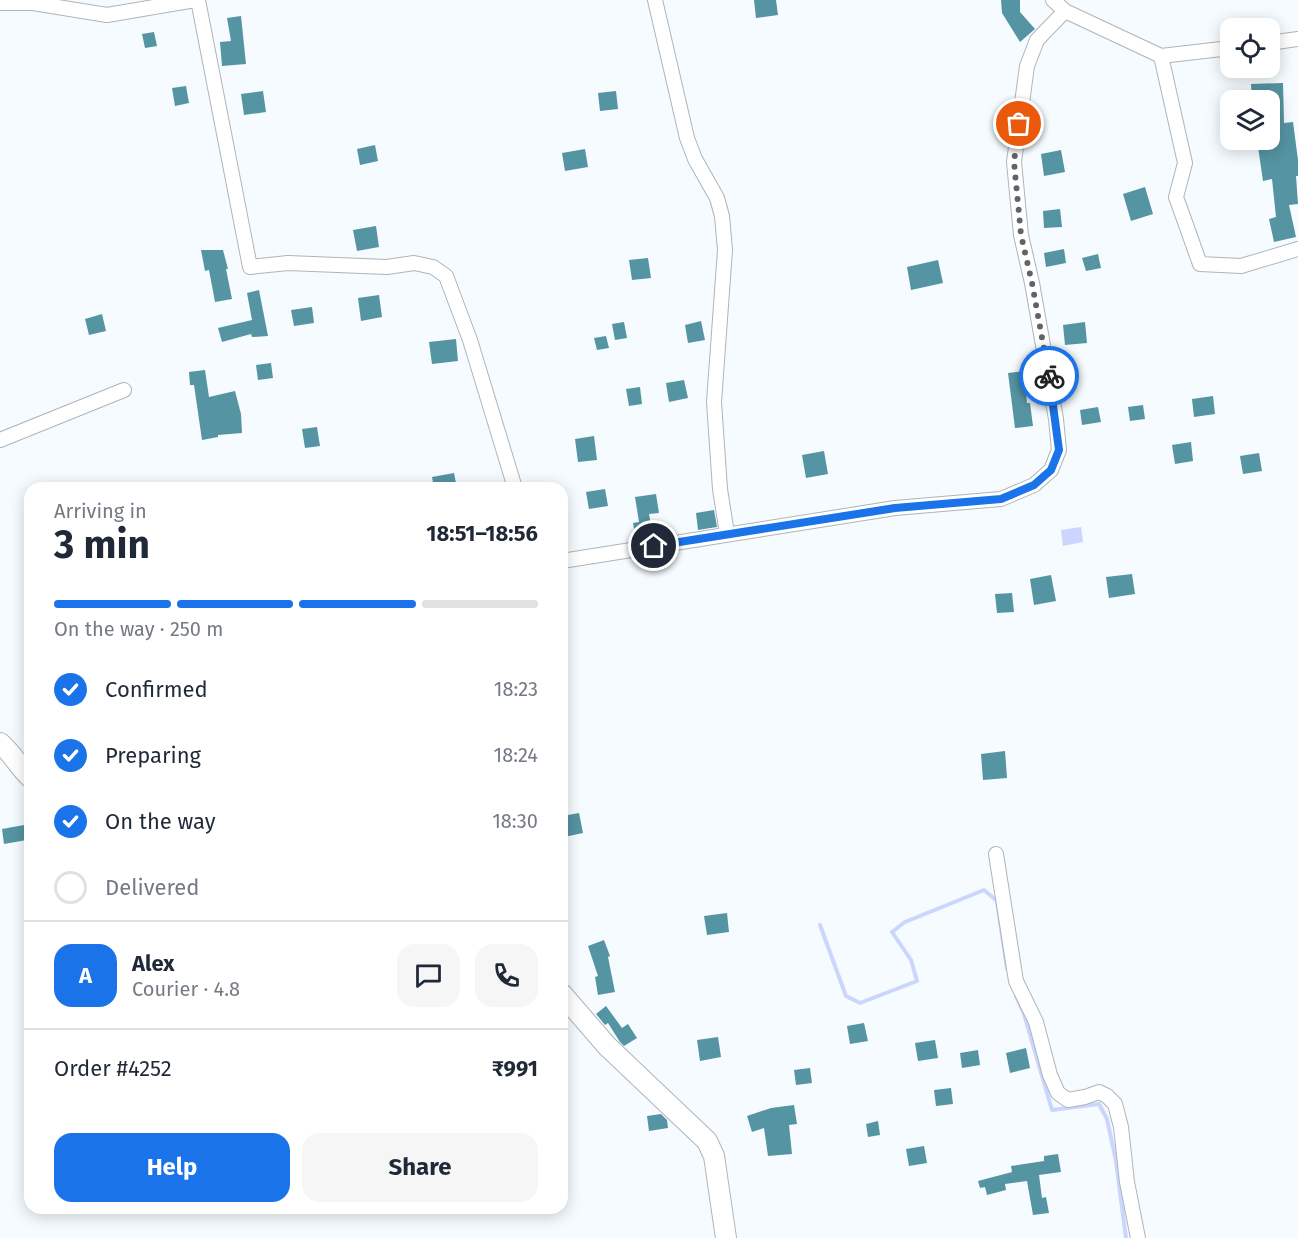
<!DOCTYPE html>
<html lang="en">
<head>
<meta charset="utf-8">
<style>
  :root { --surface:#fff; --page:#f6f6f7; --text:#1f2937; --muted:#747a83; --line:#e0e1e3; --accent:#1a73e8 }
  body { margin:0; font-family:"Fira Sans",sans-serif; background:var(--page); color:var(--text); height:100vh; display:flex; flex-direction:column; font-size:22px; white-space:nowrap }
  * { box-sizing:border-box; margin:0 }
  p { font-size:20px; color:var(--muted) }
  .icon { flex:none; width:33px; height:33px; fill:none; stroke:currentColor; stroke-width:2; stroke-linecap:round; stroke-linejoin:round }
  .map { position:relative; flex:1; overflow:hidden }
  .drawer { position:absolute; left:24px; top:482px; width:544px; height:732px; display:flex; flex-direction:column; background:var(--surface); border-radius:18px; box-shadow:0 3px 15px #0003 }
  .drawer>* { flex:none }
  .buttons { position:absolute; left:1220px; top:18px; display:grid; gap:12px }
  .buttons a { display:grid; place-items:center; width:60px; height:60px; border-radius:12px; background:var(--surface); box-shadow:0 3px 15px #0003; font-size:30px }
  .pin { position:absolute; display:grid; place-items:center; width:51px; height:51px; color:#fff; margin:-26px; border:3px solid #fff; border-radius:50%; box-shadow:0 2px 6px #0007 }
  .courier { position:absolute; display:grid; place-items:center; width:60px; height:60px; margin:-30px; border:4px solid #1a73e8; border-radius:50%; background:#fff; color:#222; box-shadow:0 2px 8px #0007 }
  .overview em { font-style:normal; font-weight:700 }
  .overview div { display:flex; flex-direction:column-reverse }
  .overview { display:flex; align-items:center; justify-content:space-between; height:102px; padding:0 30px }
  h1 { font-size:39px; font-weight:700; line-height:45px }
  .bar { display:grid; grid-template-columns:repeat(4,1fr); gap:9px 6px; align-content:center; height:72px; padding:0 30px }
  .bar i { height:8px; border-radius:4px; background:var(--line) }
  .bar .active { background:var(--accent) }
  .bar p { grid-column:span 4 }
  .line { display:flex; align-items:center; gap:15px; padding:0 30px; border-top:2px solid var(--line) }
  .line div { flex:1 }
  .round { display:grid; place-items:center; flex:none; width:63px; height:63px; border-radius:18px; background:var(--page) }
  ol { padding:0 30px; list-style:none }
  li { display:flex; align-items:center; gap:18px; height:66px }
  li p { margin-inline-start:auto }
  li .icon { padding:6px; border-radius:50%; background:var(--accent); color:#fff; stroke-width:4 }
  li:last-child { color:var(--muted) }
  li i { width:33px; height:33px; border:3px solid var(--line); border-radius:50% }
  .button { display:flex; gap:12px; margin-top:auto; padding:12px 30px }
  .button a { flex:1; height:69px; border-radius:18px; background:var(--accent); color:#fff; font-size:24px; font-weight:700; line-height:69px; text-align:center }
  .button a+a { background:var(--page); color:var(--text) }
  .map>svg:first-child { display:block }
  .water { fill:#cad6fd }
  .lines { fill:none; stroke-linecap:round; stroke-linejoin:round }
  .stream { stroke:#cad6fd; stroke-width:4 }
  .building { fill:#5594a3 }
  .street-casing { stroke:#aeb5ba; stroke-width:16 }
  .secondary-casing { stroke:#aeb5ba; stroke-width:22 }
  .street { stroke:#fff; stroke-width:14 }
  .secondary { stroke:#fff; stroke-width:20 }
  .done { stroke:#616467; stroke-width:6; stroke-dasharray:0 10.8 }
  .route { stroke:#1a73e8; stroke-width:8 }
</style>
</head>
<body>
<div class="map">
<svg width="1298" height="1238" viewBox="0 0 1298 1238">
  <rect width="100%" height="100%" fill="#f5fbfe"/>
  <path class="water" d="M1081,527l2,15 -20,4 -2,-16z"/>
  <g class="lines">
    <path class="stream" d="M820,925l26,71 14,7 57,-22 -6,-21 -19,-28 13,-10 79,-32 13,11 10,68
      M1016,996l8,18 28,96 47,-6 8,15 9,42 10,77"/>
  </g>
  <path class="building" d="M754,0h22l2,15 -22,3z
    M1001,0h19v12l15,17 -15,13 -18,-29z
    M241,16l5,48 -24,2 -2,-24 11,-1 -4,-23z
    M154,32l3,14 -12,2 -3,-14z
    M1283,83l1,40 9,-1 5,38v16h-2l2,28 -9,1 7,32 -22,5 -5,-23 7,-2 -4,-38 -9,2 -6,-41h12v-40h-17l-1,-16z
    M186,86l3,17 -14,3 -3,-18z
    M263,91l3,21 -22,3 -3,-21z
    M616,91l2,18 -18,2 -2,-18z
    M375,145l3,16 -18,4 -3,-16z
    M585,149l3,18 -23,4 -3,-18z
    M1061,150l4,22 -21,4 -3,-22z
    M1145,187l8,27 -22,7 -8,-27z
    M1060,209l2,18 -18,1 -1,-17z
    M376,226l3,21 -22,4 -4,-21z
    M1064,249l2,14 -20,4 -2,-14z
    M201,250h22l5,19h-2l6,30 -17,3 -6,-32 -4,1z
    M1098,254l3,14 -15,3 -4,-13z
    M648,258l3,20 -19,2 -3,-20z
    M938,260l5,23 -32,7 -4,-23z
    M259,290l9,46 -16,1 -1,-3 -29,8 -4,-14 34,-8 -5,-27z
    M379,295l3,22 -21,4 -3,-23z
    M312,307l2,16 -20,3 -3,-16z
    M102,314l4,17 -17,4 -4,-16z
    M701,321l4,19 -17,3 -3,-18z
    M624,322l3,16 -12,2 -3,-16z
    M1085,322l2,21 -22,2 -2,-20z
    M606,336l3,12 -12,2 -3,-12z
    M456,339l2,22 -26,3 -3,-22z
    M271,363l2,15 -15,2 -2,-15z
    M205,370l4,27 26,-6 6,23 1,19 -24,2v2l-16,3 -8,-55h-4l-1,-13z
    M1024,371l3,32h3l3,23 -18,2 -7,-55z
    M684,380l4,18 -19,4 -3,-19z
    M640,387l2,17 -13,2 -3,-17z
    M1213,396l2,18 -21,3 -2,-18z
    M1143,405l2,14 -15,2 -2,-14z
    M1098,407l3,15 -19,3 -2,-15z
    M317,427l3,19 -15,2 -3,-19z
    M594,436l3,24 -19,2 -3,-23z
    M1191,442l2,19 -18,3 -3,-19z
    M824,451l4,23 -22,4 -4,-23z
    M1259,453l3,18 -19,3 -3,-18z
    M454,473l3,15h-23l-2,-11z
    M605,489l3,17 -19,3 -3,-17z
    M656,494l3,19 -10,1 4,22 -17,3 -3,-16 6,-1 -4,-25z
    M714,510l3,17 -19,3 -2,-17z
    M1132,574l3,20 -26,4 -3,-21z
    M1051,575l5,26 -22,4 -4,-26z
    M1012,593l2,19 -17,1 -2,-19z
    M1005,751l2,27 -24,2 -2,-26z
    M579,813l4,20 -19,4 -2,-21z
    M24,825l3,15 -23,4 -2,-15z
    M727,913l2,19 -22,3 -3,-19z
    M604,940l6,16 -2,1 7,35 -17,3 -3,-18 3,-1 -10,-30z
    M606,1006l16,22 6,-4 9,14 -13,8 -4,-4 -12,-19 -3,2 -9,-11z
    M864,1023l4,18 -18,3 -3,-18z
    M718,1037l3,20 -21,4 -3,-21z
    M935,1040l3,18 -20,3 -3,-18z
    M1026,1048l4,20 -20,5 -4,-20z
    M978,1050l2,15 -18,3 -2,-15z
    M810,1068l2,15 -16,2 -2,-15z
    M951,1088l2,16 -17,2 -2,-16z
    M794,1105l3,19 -8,1 3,29 -24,2 -4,-28 -12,4 -5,-16 24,-8z
    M661,1114l6,6 1,8 -19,3 -2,-15z
    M878,1121l2,14 -12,2 -2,-13z
    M924,1146l3,17 -18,3 -3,-17z
    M1058,1154l3,18 -22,3 3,23 4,-1 3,16 -16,2 -6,-34 -22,3 1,6 -19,5 -2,-8 -5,1 -2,-7 34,-9 -1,-6 33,-5v-5z"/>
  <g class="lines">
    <defs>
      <path id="street" d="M198,0l52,267 38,-4 99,4 27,-4 19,4 13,9 24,64 45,148
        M655,0l32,138 8,21 22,39 5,18 3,34 -11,152 6,87 7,45
        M1053,0l12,11 96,45 69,-8
        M0,3h33l74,12 88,-15
        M1269,43l29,-4
        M1161,56l24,107 -9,34 24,67 41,2 57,-17
        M0,440l124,-50
        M562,561l333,-53 106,-9 33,-14 17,-15 8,-20 -3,-31 -24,-136 -11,-48 -7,-73 13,-96 10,-26 28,-29
        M996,854l20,127 20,41 14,53 8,18 10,7 17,-3 14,-5 8,4 8,8 6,23 6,55 11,56"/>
      <path id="secondary" d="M0,743c12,10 19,24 30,34
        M562,994l45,52 100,95 7,15 12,82"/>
    </defs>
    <use href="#street" class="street-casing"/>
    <use href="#secondary" class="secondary-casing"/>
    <use href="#street" class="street"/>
    <use href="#secondary" class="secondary"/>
  </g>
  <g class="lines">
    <path class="done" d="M1019,124l-5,38 7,73 11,48 17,93"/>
    <path class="route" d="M654,546l241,-38 106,-9 33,-14 17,-15 8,-20 -10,-74"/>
  </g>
</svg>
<div class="buttons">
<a><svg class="icon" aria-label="locate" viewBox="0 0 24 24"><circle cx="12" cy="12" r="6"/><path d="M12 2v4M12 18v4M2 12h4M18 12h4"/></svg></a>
<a><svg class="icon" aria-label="layers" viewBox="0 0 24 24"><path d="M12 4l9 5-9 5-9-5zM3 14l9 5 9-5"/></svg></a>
</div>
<div class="pin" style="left:1019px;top:124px;background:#ea580c"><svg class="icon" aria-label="bag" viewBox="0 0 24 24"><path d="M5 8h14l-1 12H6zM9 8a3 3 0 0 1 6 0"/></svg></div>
<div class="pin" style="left:654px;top:546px;background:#1f2937"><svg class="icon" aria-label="home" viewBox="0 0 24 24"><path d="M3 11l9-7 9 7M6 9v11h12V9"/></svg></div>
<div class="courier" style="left:1049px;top:376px"><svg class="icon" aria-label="bike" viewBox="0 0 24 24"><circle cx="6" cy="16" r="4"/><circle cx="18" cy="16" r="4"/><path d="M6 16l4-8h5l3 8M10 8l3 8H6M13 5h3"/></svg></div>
<section class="drawer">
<div class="overview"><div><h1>3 min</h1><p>Arriving in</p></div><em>18:51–18:56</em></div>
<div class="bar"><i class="active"></i><i class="active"></i><i class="active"></i><i></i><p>On the way · 250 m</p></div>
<ol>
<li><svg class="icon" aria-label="check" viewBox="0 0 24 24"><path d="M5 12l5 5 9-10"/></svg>Confirmed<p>18:23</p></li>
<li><svg class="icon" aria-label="check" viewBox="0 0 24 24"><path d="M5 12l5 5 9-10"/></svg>Preparing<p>18:24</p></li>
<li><svg class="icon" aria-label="check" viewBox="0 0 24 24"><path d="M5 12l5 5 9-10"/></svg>On the way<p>18:30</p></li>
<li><i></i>Delivered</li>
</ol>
<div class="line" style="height:108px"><b class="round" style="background:var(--accent);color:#fff">A</b><div><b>Alex</b><p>Courier · 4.8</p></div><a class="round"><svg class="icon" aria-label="chat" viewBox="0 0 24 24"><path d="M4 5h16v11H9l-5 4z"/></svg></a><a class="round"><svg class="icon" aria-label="phone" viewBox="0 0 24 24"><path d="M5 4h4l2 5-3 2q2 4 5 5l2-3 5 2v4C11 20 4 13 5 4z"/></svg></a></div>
<div class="line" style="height:78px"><div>Order #4252</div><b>₹991</b></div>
<div class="button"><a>Help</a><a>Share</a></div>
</section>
</div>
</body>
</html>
